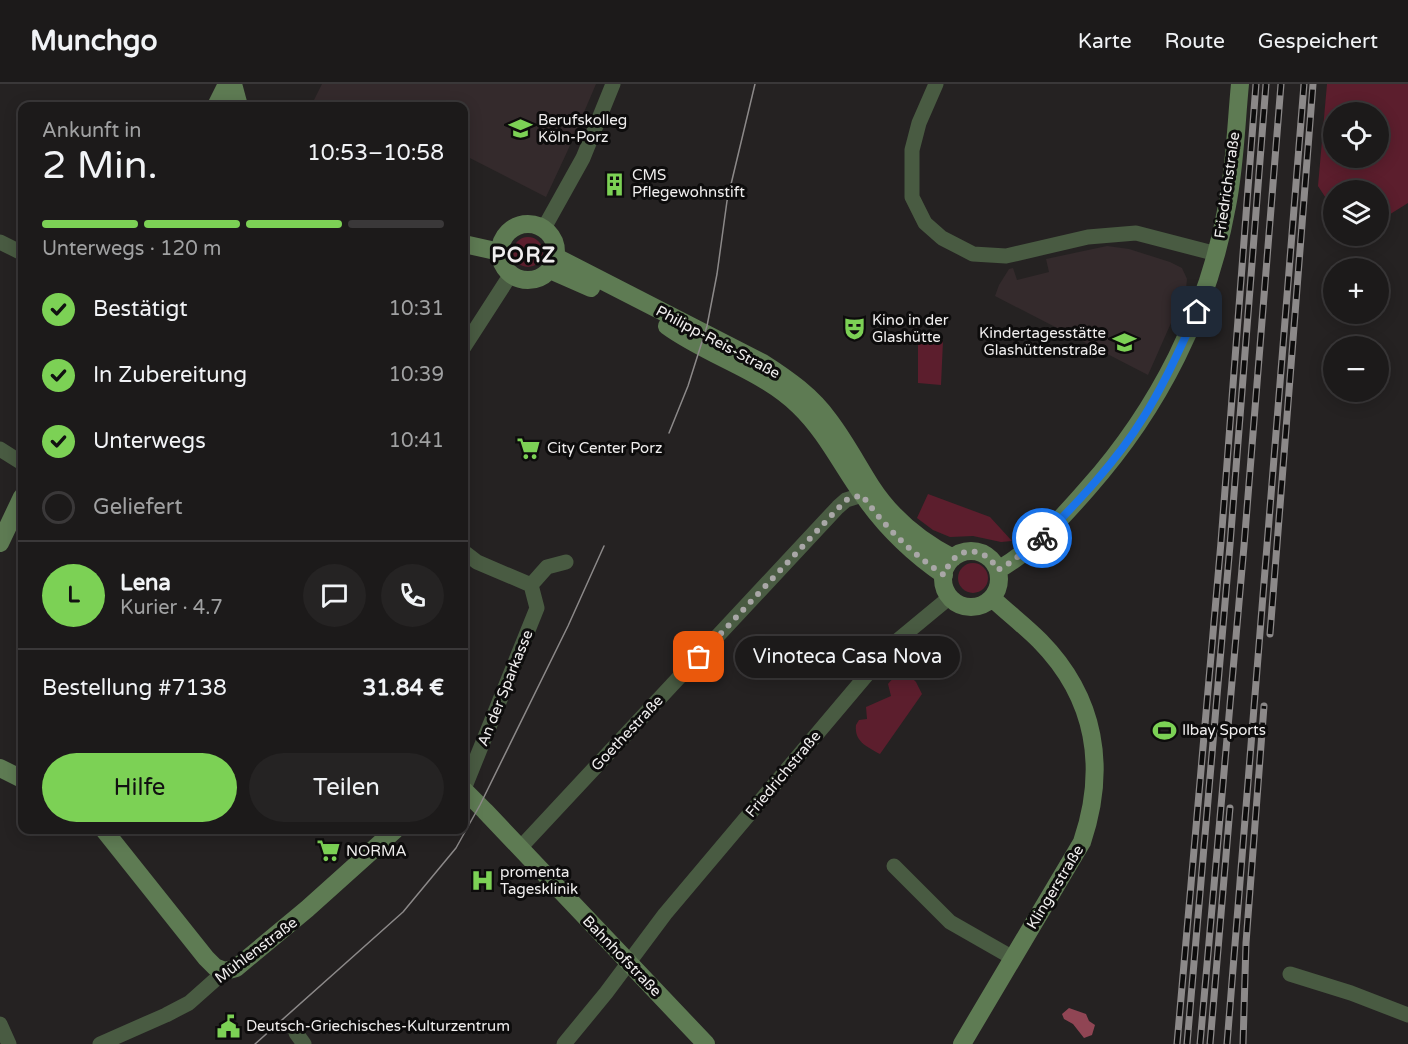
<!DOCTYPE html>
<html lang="de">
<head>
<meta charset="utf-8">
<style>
  :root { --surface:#1c1a1a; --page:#252323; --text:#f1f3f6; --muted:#a0a1a2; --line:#3a3839; --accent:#7cd155 }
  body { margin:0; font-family:"Varela Round",sans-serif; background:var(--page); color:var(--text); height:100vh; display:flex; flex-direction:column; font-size:22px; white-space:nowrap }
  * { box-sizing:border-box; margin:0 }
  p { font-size:20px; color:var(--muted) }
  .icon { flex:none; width:33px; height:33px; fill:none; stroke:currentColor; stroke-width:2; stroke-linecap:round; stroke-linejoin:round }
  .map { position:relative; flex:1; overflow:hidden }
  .details { position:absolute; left:18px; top:18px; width:450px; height:732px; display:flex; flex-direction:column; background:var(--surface); border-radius:12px; box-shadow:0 3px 15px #0003,0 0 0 2px var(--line) }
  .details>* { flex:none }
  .tools { position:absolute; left:1323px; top:18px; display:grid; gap:12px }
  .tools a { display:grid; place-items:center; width:66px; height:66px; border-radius:50%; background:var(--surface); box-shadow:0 3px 15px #0003,0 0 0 2px var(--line); font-size:30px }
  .pin { position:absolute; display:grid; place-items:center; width:51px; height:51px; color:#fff; margin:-26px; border-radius:12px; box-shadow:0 3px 9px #0006 }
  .courier { position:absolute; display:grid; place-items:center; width:60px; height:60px; margin:-30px; border:4px solid #1a73e8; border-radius:50%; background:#fff; color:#222; box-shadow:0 2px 8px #0007 }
  .bubble { position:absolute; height:42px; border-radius:21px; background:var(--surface); box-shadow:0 3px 15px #0003,0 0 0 2px var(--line); font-size:20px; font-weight:600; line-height:42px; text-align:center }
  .summary em { font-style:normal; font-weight:600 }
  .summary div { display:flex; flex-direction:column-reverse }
  .summary { display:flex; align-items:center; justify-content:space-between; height:102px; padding:0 24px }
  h1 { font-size:39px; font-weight:600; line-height:45px }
  .bar { display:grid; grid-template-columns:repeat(4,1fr); gap:9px 6px; align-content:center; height:72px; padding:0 24px }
  .bar i { height:8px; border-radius:4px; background:var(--line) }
  .bar .selected { background:var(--accent) }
  .bar p { grid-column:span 4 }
  .line { display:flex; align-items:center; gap:15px; padding:0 24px; border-top:2px solid var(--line) }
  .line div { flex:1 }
  .round { display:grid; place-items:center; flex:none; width:63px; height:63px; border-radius:32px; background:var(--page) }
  ol { padding:0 24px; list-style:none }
  li { display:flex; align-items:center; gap:18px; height:66px }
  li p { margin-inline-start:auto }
  li .icon { padding:6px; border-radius:50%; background:var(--accent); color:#111; stroke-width:4 }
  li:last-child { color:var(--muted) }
  li i { width:33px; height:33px; border:3px solid var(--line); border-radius:50% }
  .cta { display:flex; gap:12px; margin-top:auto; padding:12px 24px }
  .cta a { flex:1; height:69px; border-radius:36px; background:var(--accent); color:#111; font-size:24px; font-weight:600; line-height:69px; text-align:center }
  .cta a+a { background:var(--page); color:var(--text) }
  header { display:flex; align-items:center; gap:36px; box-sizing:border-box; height:84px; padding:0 30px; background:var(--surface); border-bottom:2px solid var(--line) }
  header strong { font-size:28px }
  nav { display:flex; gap:33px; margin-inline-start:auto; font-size:21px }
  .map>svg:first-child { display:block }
  .built { fill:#342a2c }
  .green { fill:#5c1e2d; fill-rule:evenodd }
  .water { fill:#904554 }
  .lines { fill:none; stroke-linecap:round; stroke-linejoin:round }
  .street { stroke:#495b42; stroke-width:15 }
  .secondary { stroke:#5e7b53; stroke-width:18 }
  .tram { stroke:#8c8989; stroke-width:1.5 }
  .rail-casing { stroke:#8c8989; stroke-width:7 }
  .rail { stroke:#0d0c0c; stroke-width:4.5; stroke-dasharray:14; stroke-linecap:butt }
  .done { stroke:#a9a7a7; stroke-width:6; stroke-dasharray:0 10.8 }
  .route { stroke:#1a73e8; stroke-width:8 }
  .labels { text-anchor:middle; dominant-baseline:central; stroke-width:6; stroke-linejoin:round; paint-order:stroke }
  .poi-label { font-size:15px; fill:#f0eeee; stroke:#0d0c0c; text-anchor:start }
  .street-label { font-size:15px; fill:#f0eeee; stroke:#0d0c0c }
  .district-label { font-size:21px; font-weight:bold; letter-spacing:1.5px; fill:#f0eeee; stroke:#0d0c0c }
</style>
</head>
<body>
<header>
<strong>Munchgo</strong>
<nav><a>Karte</a><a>Route</a><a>Gespeichert</a></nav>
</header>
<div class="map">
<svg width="1408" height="960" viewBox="0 0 1408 960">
  <rect width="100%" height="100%" fill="#252222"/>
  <path class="built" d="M322,0h274l-29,68 -21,45 -82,-42v-49h-153z
    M1107,162l22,3 41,13 12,6 5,11 -1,10 -38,86 -153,-79 4,-11 10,-16 4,-1 4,12 32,-8 -3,-13z"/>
  <path class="green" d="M1327,0h81v119l-29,18 -1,-31h-44l-1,19 -15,-23zM1378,28v46h-44v-46z
    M513 168a15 15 0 1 1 30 0a15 15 0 1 1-30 0Z
    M918,256l25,1 -2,44 -23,-2z
    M928,410l62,23 22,24 -11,1 -28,-6 -23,1 -17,-7 -16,-12z
    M958 494a15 15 0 1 1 30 0a15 15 0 1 1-30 0Z
    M909,591l7,7 6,12 -42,60c-12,-7 -26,-12 -24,-29l3,-5 8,-1 -1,-12 25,-11 -3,-12c6,-8 12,-10 21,-9z"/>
  <path class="water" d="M1069,924l17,6 3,7 6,4 -3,10 -8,3 -11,-14 -9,-5 -2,-5z"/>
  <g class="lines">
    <path class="street" d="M936,0l-17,39 -7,27v47l13,26 17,15 31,16 33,2 82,-19 48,-4 81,21
      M544,144l39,-70 30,-74
      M0,158l22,11
      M464,263l47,-73
      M0,365l22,14
      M464,468l13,10 54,23 16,-18 19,-5
      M464,705l73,-181 -6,-23
      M520,764l318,-341 8,-7 16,-5
      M894,782l56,56 63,36
      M1290,890l61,19 57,22
      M0,940l9,20
      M296,949l8,11
      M100,960l66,-29 23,-12 36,-32
      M564,960l42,-51 59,-79 227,-269 58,-48"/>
    <path class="secondary" d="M233,0l6,22
      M216,22l11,-22
      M500 168a28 28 0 1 1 56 0a28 28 0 1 1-56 0Z
      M464,160l36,8
      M556,173l207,106c25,16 49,33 66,57 16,21 28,44 42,66 20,31 49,55 82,72
      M550,186l41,18
      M667,242c41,30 95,44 132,80 27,26 43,60 64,89 22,32 49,58 81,80
      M0,459l22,-46
      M943 495a28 28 0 1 1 56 0a28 28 0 1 1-56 0Z
      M998,486c36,-21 63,-51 90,-82 71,-80 120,-177 139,-282 8,-40 9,-81 13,-122
      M0,684l22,11
      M464,706l21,21 221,233
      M104,746l102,128 9,9 10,4 11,-3 71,-59 88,-79
      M962,960l120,-202c25,-74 14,-144 -42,-201 -15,-15 -32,-28 -48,-43"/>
    <path class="tram" d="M669,349l19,-47 19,-60 10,-52 10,-73 28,-117
      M255,960l148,-132 53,-64 24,-43 88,-179 36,-80"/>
    <defs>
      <path id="rail" d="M1270,550l43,-550
        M1177,960l44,-502 35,-458
        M1187,960l43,-499 36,-461
        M1200,960l44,-498 37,-462
        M1210,960l20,-236
        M1227,960l77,-960
        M1243,960l3,-101 18,-237"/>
    </defs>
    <use href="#rail" class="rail-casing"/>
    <use href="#rail" class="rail"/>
  </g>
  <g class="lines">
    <path class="done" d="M699,573l147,-157 16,-5c23,32 49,58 82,80 10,-29 39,-32 54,-5l13,-8 31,-24"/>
    <path class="route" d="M1042,454c36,-36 74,-76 101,-120 21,-33 37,-70 54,-106"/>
  </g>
  <defs>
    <symbol id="school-bare" viewBox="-9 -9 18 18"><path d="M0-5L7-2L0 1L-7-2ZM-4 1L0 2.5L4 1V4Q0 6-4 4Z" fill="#7cd155" stroke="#0d0c0c" stroke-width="2.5" paint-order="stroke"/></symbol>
    <symbol id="building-bare" viewBox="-9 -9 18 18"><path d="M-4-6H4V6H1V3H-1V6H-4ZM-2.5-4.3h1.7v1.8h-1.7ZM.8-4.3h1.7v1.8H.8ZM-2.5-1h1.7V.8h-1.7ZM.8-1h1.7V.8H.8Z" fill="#7cd155" stroke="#0d0c0c" stroke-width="2.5" paint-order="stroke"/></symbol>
    <symbol id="theatre-bare" viewBox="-9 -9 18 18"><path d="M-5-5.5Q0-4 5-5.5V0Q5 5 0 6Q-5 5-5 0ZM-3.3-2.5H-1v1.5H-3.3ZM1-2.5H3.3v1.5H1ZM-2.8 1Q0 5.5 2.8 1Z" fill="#7cd155" stroke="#0d0c0c" stroke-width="2.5" paint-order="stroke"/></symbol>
    <symbol id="supermarket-bare" viewBox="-9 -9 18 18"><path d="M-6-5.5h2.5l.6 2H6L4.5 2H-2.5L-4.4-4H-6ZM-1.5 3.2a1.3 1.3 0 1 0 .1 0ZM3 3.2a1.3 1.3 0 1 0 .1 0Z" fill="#7cd155" stroke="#0d0c0c" stroke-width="2.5" paint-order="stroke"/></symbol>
    <symbol id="stadium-bare" viewBox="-9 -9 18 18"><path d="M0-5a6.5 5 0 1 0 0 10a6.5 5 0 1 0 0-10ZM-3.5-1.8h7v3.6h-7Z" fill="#7cd155" stroke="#0d0c0c" stroke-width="2.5" paint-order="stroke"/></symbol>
    <symbol id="hospital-bare" viewBox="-9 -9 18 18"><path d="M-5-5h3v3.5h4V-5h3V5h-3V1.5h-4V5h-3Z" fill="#7cd155" stroke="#0d0c0c" stroke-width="2.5" paint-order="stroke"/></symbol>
    <symbol id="civic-bare" viewBox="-9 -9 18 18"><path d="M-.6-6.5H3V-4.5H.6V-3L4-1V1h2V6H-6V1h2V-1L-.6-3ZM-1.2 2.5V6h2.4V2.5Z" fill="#7cd155" stroke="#0d0c0c" stroke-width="2.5" paint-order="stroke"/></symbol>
  </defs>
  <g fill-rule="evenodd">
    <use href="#school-bare" x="504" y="28" width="33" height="33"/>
    <use href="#building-bare" x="598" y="84" width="33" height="33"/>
    <use href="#theatre-bare" x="838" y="228" width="33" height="33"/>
    <use href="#school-bare" x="1108" y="242" width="33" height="33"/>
    <use href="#supermarket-bare" x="512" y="348" width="33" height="33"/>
    <use href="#stadium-bare" x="1148" y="630" width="33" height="33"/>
    <use href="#supermarket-bare" x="312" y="750" width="33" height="33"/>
    <use href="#hospital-bare" x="466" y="780" width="33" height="33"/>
    <use href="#civic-bare" x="212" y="926" width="33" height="33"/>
  </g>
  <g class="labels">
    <g class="poi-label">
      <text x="538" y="36">Berufskolleg<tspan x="538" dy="17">Köln-Porz</tspan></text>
      <text x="632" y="91">CMS<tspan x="632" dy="17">Pflegewohnstift</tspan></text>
      <text x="872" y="236">Kino in der<tspan x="872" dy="17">Glashütte</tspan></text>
      <text x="1106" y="249" text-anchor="end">Kindertagesstätte<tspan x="1106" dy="17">Glashüttenstraße</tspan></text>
      <text x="547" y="364">City Center Porz</text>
      <text x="1182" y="646">Ilbay Sports</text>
      <text x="346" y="767">NORMA</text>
      <text x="500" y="788">promenta<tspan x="500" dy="17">Tagesklinik</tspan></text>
      <text x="246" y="942">Deutsch-Griechisches-Kulturzentrum</text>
    </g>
    <g class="street-label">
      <text transform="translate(1227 101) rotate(-82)">Friedrichstraße</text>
      <text transform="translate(718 258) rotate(28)">Philipp-Reis-Straße</text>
      <text transform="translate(505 604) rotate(-68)">An der Sparkasse</text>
      <text transform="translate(627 649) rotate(-47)">Goethestraße</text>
      <text transform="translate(783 690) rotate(-50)">Friedrichstraße</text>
      <text transform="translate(1055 803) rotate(-59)">Klingerstraße</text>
      <text transform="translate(256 866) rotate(-37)">Mühlenstraße</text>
      <text transform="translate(622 872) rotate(46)">Bahnhofstraße</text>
    </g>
    <g class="district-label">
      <text x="524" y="171">PORZ</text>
    </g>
  </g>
</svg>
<div class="tools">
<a><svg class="icon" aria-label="locate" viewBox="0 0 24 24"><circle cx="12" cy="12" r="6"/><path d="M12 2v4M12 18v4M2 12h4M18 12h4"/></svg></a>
<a><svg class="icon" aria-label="layers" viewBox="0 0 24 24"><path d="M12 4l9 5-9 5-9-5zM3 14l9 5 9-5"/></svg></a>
<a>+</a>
<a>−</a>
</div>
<div class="pin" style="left:699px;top:573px;background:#ea580c"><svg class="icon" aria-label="bag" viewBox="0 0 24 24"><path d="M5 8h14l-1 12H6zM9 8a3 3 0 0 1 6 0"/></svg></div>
<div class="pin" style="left:1197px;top:228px;background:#1f2937"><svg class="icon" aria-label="home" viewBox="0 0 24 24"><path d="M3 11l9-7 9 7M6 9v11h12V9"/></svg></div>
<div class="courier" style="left:1042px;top:454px"><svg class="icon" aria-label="bike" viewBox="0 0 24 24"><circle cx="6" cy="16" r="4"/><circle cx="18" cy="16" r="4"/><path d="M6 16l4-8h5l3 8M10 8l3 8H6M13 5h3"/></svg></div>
<div class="bubble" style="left:735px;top:552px;width:225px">Vinoteca Casa Nova</div>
<section class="details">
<div class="summary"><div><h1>2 Min.</h1><p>Ankunft in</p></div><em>10:53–10:58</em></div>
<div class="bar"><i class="selected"></i><i class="selected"></i><i class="selected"></i><i></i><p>Unterwegs · 120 m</p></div>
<ol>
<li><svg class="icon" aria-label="check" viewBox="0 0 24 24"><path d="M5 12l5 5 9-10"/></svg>Bestätigt<p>10:31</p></li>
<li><svg class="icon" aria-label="check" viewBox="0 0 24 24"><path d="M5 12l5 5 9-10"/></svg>In Zubereitung<p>10:39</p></li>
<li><svg class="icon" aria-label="check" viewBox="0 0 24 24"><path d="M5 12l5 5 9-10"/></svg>Unterwegs<p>10:41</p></li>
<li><i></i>Geliefert</li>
</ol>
<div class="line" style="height:108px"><b class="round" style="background:var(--accent);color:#111">L</b><div><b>Lena</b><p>Kurier · 4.7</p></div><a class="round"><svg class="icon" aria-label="chat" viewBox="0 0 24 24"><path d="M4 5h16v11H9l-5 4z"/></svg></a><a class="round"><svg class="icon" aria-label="phone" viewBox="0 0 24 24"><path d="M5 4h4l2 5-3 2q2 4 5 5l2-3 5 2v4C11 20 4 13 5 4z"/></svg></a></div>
<div class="line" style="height:78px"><div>Bestellung #7138</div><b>31.84 €</b></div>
<div class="cta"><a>Hilfe</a><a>Teilen</a></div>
</section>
</div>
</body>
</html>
